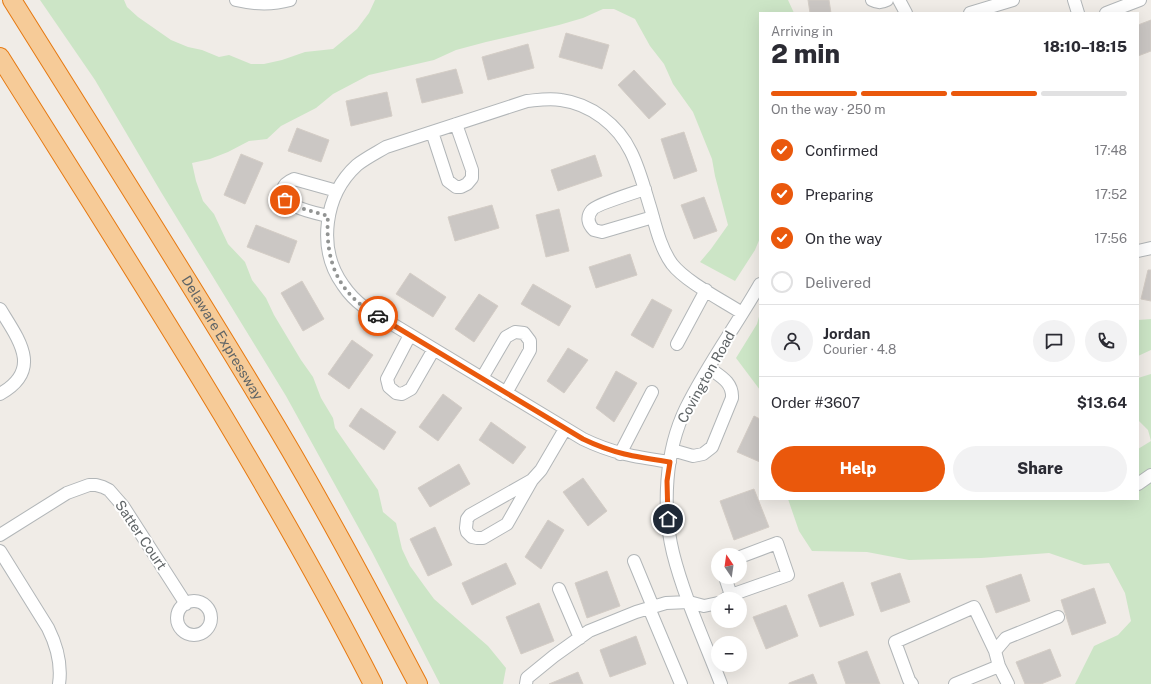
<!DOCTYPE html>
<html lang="en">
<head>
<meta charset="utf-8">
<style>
  :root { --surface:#fff; --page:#f2f2f3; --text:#2b2b33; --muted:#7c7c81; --line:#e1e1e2; --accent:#ea580c }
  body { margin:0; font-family:"Public Sans",sans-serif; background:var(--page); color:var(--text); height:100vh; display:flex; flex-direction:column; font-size:15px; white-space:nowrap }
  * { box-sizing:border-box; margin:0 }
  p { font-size:13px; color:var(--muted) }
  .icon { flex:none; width:22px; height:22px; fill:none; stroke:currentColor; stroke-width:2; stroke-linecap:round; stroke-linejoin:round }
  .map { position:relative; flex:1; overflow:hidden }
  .side { position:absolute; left:759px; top:12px; width:380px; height:488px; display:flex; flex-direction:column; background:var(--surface); border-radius:0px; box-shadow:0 4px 16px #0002 }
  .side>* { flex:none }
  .needle { width:26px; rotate:347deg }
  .fabs { position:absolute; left:711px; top:548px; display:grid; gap:8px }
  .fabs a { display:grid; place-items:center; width:36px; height:36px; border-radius:50%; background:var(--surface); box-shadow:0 4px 16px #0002; font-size:20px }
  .pin { position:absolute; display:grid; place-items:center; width:34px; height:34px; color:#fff; margin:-17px; border:2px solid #fff; border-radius:50%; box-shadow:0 1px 4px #0007 }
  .courier { position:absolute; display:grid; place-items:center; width:40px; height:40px; margin:-20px; border:3px solid #ea580c; border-radius:50%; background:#fff; color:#222; box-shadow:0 1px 5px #0007 }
  .overview em { font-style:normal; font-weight:800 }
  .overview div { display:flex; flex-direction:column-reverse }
  .overview { display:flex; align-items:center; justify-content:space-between; height:68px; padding:0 12px }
  h1 { font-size:26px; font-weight:800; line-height:30px }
  .bar { display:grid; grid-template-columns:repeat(4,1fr); gap:6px 4px; align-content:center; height:48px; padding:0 12px }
  .bar i { height:5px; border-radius:3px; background:var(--line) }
  .bar .on { background:var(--accent) }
  .bar p { grid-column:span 4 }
  .line { display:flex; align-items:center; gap:10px; padding:0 12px; border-top:1px solid var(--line) }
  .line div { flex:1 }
  .round { display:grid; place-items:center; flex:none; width:42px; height:42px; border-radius:21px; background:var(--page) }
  ol { padding:0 12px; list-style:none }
  li { display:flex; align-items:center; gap:12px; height:44px }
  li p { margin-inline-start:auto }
  li .icon { padding:4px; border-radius:50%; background:var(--accent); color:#fff; stroke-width:4 }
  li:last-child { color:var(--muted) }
  li i { width:22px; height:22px; border:2px solid var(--line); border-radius:50% }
  .cta { display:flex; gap:8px; margin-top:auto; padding:8px 12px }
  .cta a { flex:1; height:46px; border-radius:24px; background:var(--accent); color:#fff; font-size:16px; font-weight:800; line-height:46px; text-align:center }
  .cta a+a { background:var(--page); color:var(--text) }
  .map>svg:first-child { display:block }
  .green { fill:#cce5c6 }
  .building { fill:#cbc7c4; stroke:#d4cdc6 }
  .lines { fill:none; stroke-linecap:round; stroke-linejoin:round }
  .minor-casing { stroke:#b2b6b8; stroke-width:14 }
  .highway-casing { stroke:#e67911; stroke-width:20 }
  .minor { stroke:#fff; stroke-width:12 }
  .highway { stroke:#f6cb98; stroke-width:18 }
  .done { stroke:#929493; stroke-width:4; stroke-dasharray:0 7.2 }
  .route { stroke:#ea580c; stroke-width:5 }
  .labels { text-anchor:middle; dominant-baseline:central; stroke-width:4; stroke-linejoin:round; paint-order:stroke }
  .street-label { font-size:14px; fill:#5f6466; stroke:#fff }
</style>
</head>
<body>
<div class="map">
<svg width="1151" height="684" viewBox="0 0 1151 684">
  <rect width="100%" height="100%" fill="#f0ece7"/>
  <path class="green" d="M40,0h84l3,7 11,10 33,23 17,7 14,3 17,7 10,-2 22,9h13l18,-4 23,-8 28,-3 24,-20 12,-16 6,-13h413l6,13h-34v225l-5,12 -20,31 -35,-19 11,-13 17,-24 -13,-49 -3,-17 -19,-47 -20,-28 -9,-20 -14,-18 -15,-27 -21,-10h-11l-20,9 -24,7 -73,17 -30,8 -22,10 -65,15 -36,19 -17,14 -35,18 -14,13 -18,2 -21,11 -18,7 -18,4 4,18 7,20 11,13 14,30 17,18 7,18 14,18 8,17 27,45 12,17 8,21 12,20 2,10 43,62 5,22 13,11 6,26 8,17 13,18 11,15 54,47 18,22 -3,16h-63l-68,-132 -86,-156 -125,-204 -66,-112z
    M760,313v77l-24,-32 21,-34z
    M1151,319v31l-13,6v-36z
    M1151,374v310h-76l19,-38 24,-11 13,-14 -6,-28 -16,-30 -25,2 -35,-12 -68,5 -72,2 -42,-8 -55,-1 -13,-20 -11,-32h350v-50l13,-8 -3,-11 -10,-10v-42z"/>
  <path class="building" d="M808,0h21l2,13h-21z
    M1151,20v31l-13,5v-31z
    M566,33l43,12 -7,24 -43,-12z
    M528,44l6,24 -46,12 -6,-23z
    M456,69l7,24 -41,10 -6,-24z
    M634,70l32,34 -17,15 -31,-34z
    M387,92l5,24 -41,10 -5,-25z
    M297,128l32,12 -8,22 -33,-11z
    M684,132l13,39 -23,8 -13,-40z
    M241,154l22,9 -18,41 -21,-9z
    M595,155l7,21 -44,15 -7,-21z
    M704,197l13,34 -23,8 -13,-34z
    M492,205l7,23 -44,13 -7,-24z
    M559,209l10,42 -23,6 -10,-42z
    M256,225l41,16 -8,22 -42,-16z
    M630,254l7,21 -41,13 -7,-21z
    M1148,270h3v31l-10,-2z
    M410,273l36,24 -13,20 -37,-23z
    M302,281l22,38 -21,12 -22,-38z
    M533,284l38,22 -12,20 -38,-22z
    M479,294l19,12 -24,36 -19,-13z
    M652,299l20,11 -19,38 -22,-13z
    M352,340l21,15 -24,34 -21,-15z
    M568,348l20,12 -24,33 -17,-12z
    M616,371l21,12 -23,39 -18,-14z
    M443,394l19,14 -24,33 -19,-14z
    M361,408l35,24 -12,18 -35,-24z
    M754,416l6,3v43l-23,-10z
    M491,422l35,25 -13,17 -34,-24z
    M459,464l11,20 -40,23 -12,-19z
    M583,478l24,33 -19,15 -25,-34z
    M754,489l15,38 -35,13 -14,-39z
    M548,520l16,10 -23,39 -16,-12z
    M435,527l17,38 -24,11 -18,-37z
    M506,563l10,21 -44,21 -10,-22z
    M607,571l13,35 -33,12 -12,-35z
    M900,573l10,29 -29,10 -10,-29z
    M1021,574l9,27 -34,12 -10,-27z
    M843,582l11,33 -34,12 -12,-32z
    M1094,588l12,35 -34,12 -11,-35z
    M539,603l15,38 -33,13 -15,-37z
    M786,605l12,31 -32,13 -13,-32z
    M636,636l10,28 -36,13 -10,-27z
    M1050,649l11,27 -20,8h-16l-9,-22z
    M867,651l13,33h-34l-8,-22z
    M578,672l5,12h-34z
    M813,674l4,10h-28v-1z"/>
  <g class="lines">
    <defs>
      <path id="minor" d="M236,0c17,4 36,5 54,0
        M872,0c6,3 9,3 15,0
        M899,0l7,13
        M1074,0l4,13
        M970,13l43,-13
        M1106,13l34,-13
        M432,132l16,49 8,6h5l6,-3 5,-6v-8l-16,-46
        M645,189c-9,3 -50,16 -53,21 -6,7 -4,14 2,20l8,2 51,-15
        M328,216c-12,-3 -49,-9 -45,-27 1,-5 6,-8 11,-10l43,12
        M1138,251l13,-3
        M0,309c19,31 43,61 0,85
        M410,335l-23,44 2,8 7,6 6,1 9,-5 23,-40
        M677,344l29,-54
        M482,378l24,-41 9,-5 9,1 6,8v9l-24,43
        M672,450l21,6 10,-2 9,-7 20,-49c1,-16 -12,-22 -23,-30
        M620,454l32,-62
        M670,462c-34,-5 -56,-8 -87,-23l-219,-132c-8,-6 -15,-13 -21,-22 -26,-36 -19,-90 14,-120 9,-7 19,-12 29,-18l141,-46c11,-1 22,-3 34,-1 30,4 57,25 70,52 9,18 14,39 20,58 5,18 10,39 21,54 14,18 50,36 70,49
        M532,480l-62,35 -3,4 -1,9 1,4 5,5 5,1h6l24,-14 25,-44 9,-10 24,-41
        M1138,484l13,-9
        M0,535l67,-42 22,-8h7l7,2 6,3 14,16 63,98
        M0,551l48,77c9,18 14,36 11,56
        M634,561l19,46
        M725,577l6,18
        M559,589l21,49
        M725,599l6,-4 57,-20 -11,-32 -37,14
        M177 618a17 17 0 1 1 34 0a17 17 0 1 1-34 0Z
        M649,608l32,76
        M995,651l11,-13 52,-21
        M999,666l9,18
        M526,684l1,-6 27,-22 35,-25 47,-19 30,-9 23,-1 15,4 14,-3
        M721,684c-16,-42 -37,-87 -48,-131 -11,-45 -8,-102 13,-145 21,-43 50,-82 74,-124
        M912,684l-3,-4 -14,-38 79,-35 21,44 4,15 -44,18"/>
      <g id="highway">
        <path id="s1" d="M12,0c83,133 168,266 249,401 56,92 107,188 157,283"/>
        <path d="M0,57c129,206 262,410 373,627"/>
      </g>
    </defs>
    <use href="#minor" class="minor-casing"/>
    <use href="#highway" class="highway-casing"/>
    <use href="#minor" class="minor"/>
    <use href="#highway" class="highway"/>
  </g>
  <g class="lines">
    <path class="done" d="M285,200l5,5 38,11c-3,45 9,77 50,100"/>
    <path class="route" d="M378,316l205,123c31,15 53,18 87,23l-3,19 1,38"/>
  </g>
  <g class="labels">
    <g class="street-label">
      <text stroke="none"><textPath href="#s1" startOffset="398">Delaware Expressway</textPath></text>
      <text transform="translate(706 377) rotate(-61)">Covington Road</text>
      <text transform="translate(141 535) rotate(56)">Satter Court</text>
    </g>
  </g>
</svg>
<div class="fabs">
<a><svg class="needle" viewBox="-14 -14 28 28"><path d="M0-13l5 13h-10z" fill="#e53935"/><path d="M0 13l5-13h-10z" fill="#7c7c81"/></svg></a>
<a>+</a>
<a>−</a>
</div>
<div class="pin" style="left:285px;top:200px;background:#ea580c"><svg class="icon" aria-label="bag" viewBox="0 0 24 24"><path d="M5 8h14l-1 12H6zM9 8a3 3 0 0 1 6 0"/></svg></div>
<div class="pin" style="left:668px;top:519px;background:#1f2937"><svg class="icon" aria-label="home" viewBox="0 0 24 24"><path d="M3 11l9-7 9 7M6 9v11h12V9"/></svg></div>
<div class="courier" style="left:378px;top:316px"><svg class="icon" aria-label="car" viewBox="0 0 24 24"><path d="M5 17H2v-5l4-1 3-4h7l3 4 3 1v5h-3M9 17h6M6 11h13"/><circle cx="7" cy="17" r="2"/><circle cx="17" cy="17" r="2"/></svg></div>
<section class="side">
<div class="overview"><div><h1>2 min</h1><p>Arriving in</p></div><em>18:10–18:15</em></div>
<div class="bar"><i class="on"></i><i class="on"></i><i class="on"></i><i></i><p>On the way · 250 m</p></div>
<ol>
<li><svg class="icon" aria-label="check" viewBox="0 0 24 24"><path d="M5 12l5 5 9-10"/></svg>Confirmed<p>17:48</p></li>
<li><svg class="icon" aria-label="check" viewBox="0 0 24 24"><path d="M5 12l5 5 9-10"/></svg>Preparing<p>17:52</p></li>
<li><svg class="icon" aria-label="check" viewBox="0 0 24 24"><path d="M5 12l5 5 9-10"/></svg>On the way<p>17:56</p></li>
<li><i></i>Delivered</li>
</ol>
<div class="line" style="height:72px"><a class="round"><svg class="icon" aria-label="person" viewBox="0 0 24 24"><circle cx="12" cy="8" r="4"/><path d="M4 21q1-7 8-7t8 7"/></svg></a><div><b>Jordan</b><p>Courier · 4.8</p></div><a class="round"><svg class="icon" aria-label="chat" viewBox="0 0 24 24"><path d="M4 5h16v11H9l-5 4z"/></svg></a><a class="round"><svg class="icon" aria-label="phone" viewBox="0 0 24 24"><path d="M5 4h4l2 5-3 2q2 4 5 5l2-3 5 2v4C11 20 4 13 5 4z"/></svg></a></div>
<div class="line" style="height:52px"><div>Order #3607</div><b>$13.64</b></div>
<div class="cta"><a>Help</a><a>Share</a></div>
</section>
</div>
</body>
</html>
